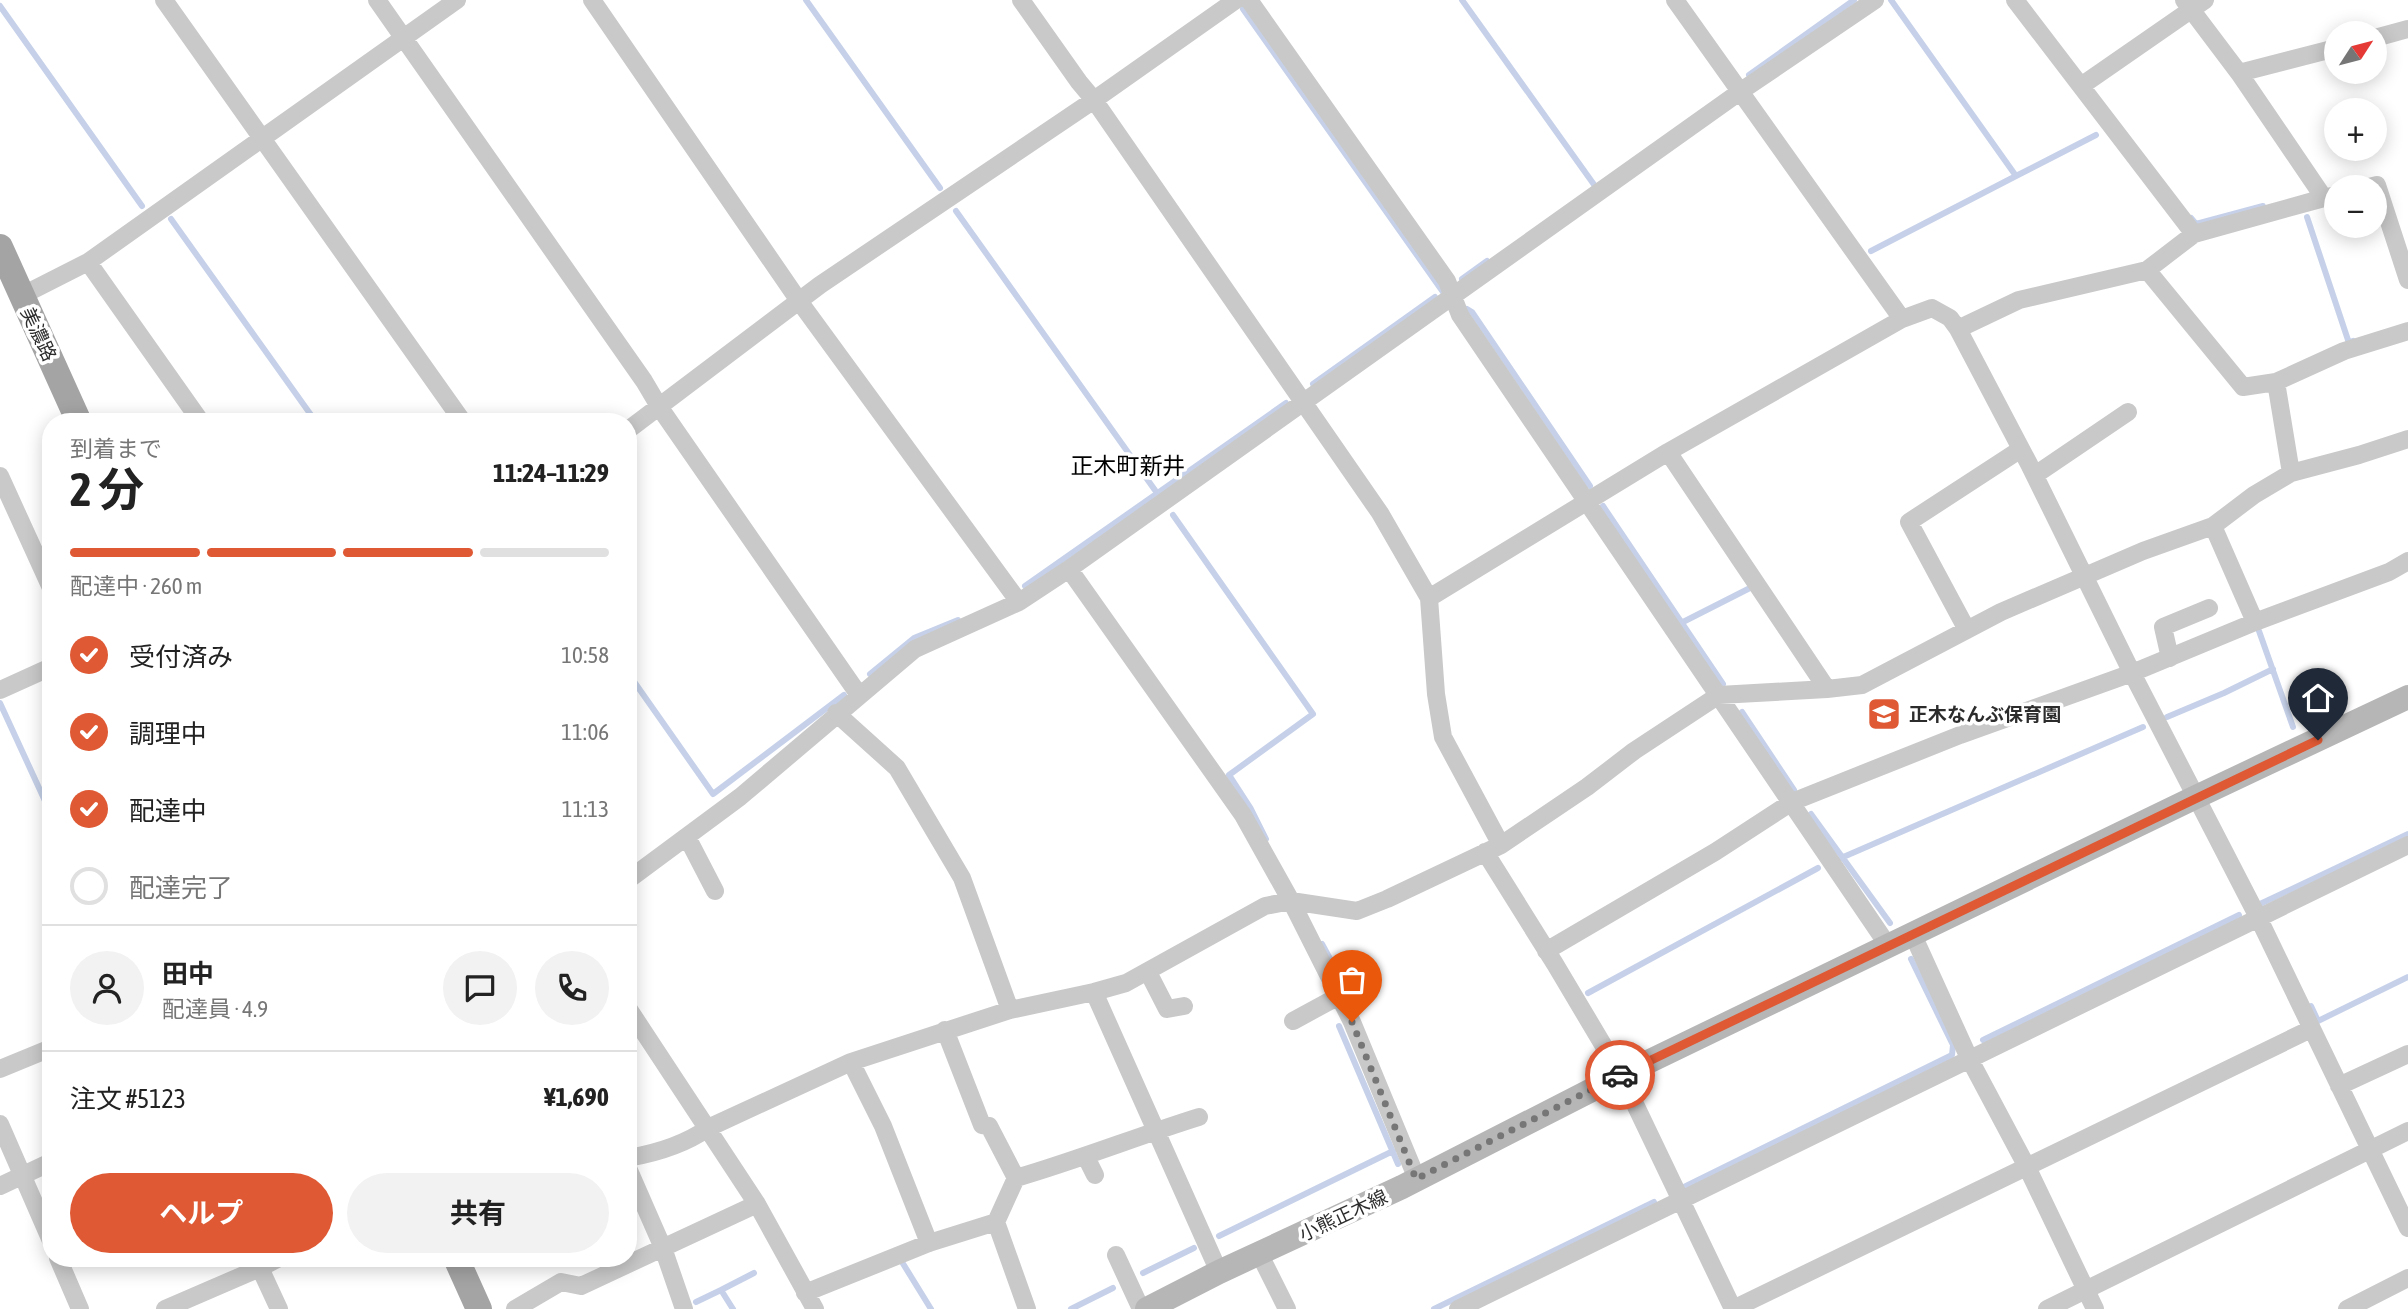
<!DOCTYPE html>
<html lang="ja">
<head>
<meta charset="utf-8">
<style>
  :root { --surface:#fff; --page:#f2f2f2; --text:#222; --muted:#767676; --line:#e0e0e0; --accent:#de5934 }
  body { margin:0; font-family:"Asap Condensed","Noto Sans JP",sans-serif; background:var(--page); color:var(--text); height:100vh; display:flex; flex-direction:column; font-size:26px; white-space:nowrap }
  * { box-sizing:border-box; margin:0 }
  p { font-size:23px; color:var(--muted) }
  .icon { flex:none; width:38px; height:38px; fill:none; stroke:currentColor; stroke-width:2; stroke-linecap:round; stroke-linejoin:round }
  .map { position:relative; flex:1; overflow:hidden }
  .side { position:absolute; left:42px; top:413px; width:595px; height:854px; display:flex; flex-direction:column; background:var(--surface); border-radius:28px; box-shadow:0 4px 18px #0003 }
  .side>* { flex:none }
  .needle { width:46px; rotate:54deg }
  .buttons { position:absolute; left:2324px; top:21px; display:grid; gap:14px }
  .buttons a { display:grid; place-items:center; width:63px; height:63px; border-radius:50%; background:var(--surface); box-shadow:0 4px 18px #0003; font-size:35px }
  .pin { position:absolute; display:grid; place-items:center; width:60px; height:60px; color:#fff; margin:-72px -30px; border-radius:50% 50% 50% 0; rotate:-45deg; box-shadow:0 0 7px #0007 }
  .pin .icon { rotate:45deg }
  .courier { position:absolute; display:grid; place-items:center; width:70px; height:70px; margin:-35px; border:5px solid #de5934; border-radius:50%; background:#fff; color:#222; box-shadow:0 2px 9px #0007 }
  .headline em { font-style:normal; font-weight:700 }
  .headline div { display:flex; flex-direction:column-reverse }
  .headline { display:flex; align-items:center; justify-content:space-between; height:119px; padding:0 28px }
  h1 { font-size:46px; font-weight:700; line-height:52px }
  .bar { display:grid; grid-template-columns:repeat(4,1fr); gap:10px 7px; align-content:center; height:84px; padding:0 28px }
  .bar i { height:9px; border-radius:5px; background:var(--line) }
  .bar .current { background:var(--accent) }
  .bar p { grid-column:span 4 }
  .line { display:flex; align-items:center; gap:18px; padding:0 28px; border-top:2px solid var(--line) }
  .line div { flex:1 }
  .round { display:grid; place-items:center; flex:none; width:74px; height:74px; border-radius:37px; background:var(--page) }
  ol { padding:0 28px; list-style:none }
  li { display:flex; align-items:center; gap:21px; height:77px }
  li p { margin-inline-start:auto }
  li .icon { padding:7px; border-radius:50%; background:var(--accent); color:#fff; stroke-width:4 }
  li:last-child { color:var(--muted) }
  li i { width:38px; height:38px; border:4px solid var(--line); border-radius:50% }
  .button { display:flex; gap:14px; margin-top:auto; padding:14px 28px }
  .button a { flex:1; height:80px; border-radius:42px; background:var(--accent); color:#fff; font-size:28px; font-weight:700; line-height:80px; text-align:center }
  .button a+a { background:var(--page); color:var(--text) }
  .map>svg:first-child { display:block }
  .lines { fill:none; stroke-linecap:round; stroke-linejoin:round }
  .stream { stroke:#c6d1e9; stroke-width:6 }
  .street { stroke:#c9c9c9; stroke-width:18 }
  .secondary { stroke:#b6b6b6; stroke-width:24 }
  .primary { stroke:#a4a4a4; stroke-width:26 }
  .done { stroke:#767676; stroke-width:7; stroke-dasharray:0 12.6 }
  .route { stroke:#de5934; stroke-width:9 }
  .labels { text-anchor:middle; dominant-baseline:central; stroke-width:7; stroke-linejoin:round; paint-order:stroke }
  .street-label { font-size:19px; fill:#2c2c2c; stroke:#fff }
  .poi-label { font-size:19px; font-weight:bold; fill:#2c2c2c; stroke:#fff; text-anchor:start }
  .quarter-label { font-size:23px; fill:#000; stroke:#fff }
</style>
</head>
<body>
<div class="map">
<svg width="2408" height="1309" viewBox="0 0 2408 1309">
  <rect width="100%" height="100%" fill="#fff"/>
  <g class="lines">
    <path class="stream" d="M806,0l134,188
      M1462,0l133,186
      M1891,0l125,176 80,-41
      M0,6l142,200
      M1243,9l200,283
      M1749,75l105,-75
      M956,211l201,282
      M2307,217l42,126 4,-2
      M2191,218l5,6 67,-18
      M171,219l145,203
      M1871,251l145,-75
      M1462,279l25,-18
      M1467,309l5,3 118,174
      M1313,384l122,-87
      M1603,506l120,178
      M1173,515l140,199 -84,61 22,34 15,30
      M1025,586l261,-183
      M1683,622l67,-34
      M2259,631l34,96
      M628,673l85,121 131,-99
      M870,674l44,-36 44,-18
      M0,703l51,111
      M1742,712l52,78
      M2167,717l57,-24 49,-24
      M1811,814l79,109
      M1841,858l302,-131
      M2260,904l148,-70
      M1322,944l24,44
      M1588,993l230,-125
      M2311,1006l7,15 90,-44
      M1339,1026l59,138
      M1983,1040l256,-125
      M1684,1187l268,-132 1,-10 -42,-86
      M1219,1236l174,-85
      M902,1262l29,47
      M1143,1273l51,-25
      M696,1302l25,-12
      M733,1309l-12,-19 33,-17
      M1071,1309l42,-21
      M1434,1309l220,-107"/>
    <path class="street" d="M164,0l299,422
      M377,0l267,381 16,27 199,287
      M592,0l207,301 220,301
      M1021,0l58,82 15,18 286,413 49,85 7,96 7,43 58,108
      M1249,0l198,281 13,34 429,632
      M1675,0l227,319 30,-11 18,10 8,11 71,135 103,209 127,246 149,309
      M2015,0l179,234
      M2184,0l55,73 85,125 12,-3
      M2375,38l33,-9
      M2239,73l97,-25
      M2081,86l124,-86
      M2369,187l8,-2 31,95
      M2324,198l-130,36 -47,36 96,117 33,-5 68,-31 64,-20
      M88,262l113,160
      M21,296l67,-34 369,-262
      M1958,329l61,-29 128,-30
      M2276,382l15,91
      M628,430l192,-145 274,-185 142,-100
      M1668,452l159,237
      M2035,475l93,-63
      M0,476l51,112
      M2213,526l42,96
      M1069,569l174,246 48,86 61,121 65,157
      M1429,598l239,-146 234,-133
      M1967,630l-58,-108 112,-73
      M2170,658l-7,-31 46,-19
      M0,690l51,-23
      M836,713l61,55 65,110 48,132
      M687,837l28,54
      M1485,852l70,112 66,111 112,234
      M628,880l112,-83 175,-148 104,-47 50,-33 672,-478 134,-91
      M1913,935l56,123 58,109 68,142
      M1546,951l169,-99 77,-50 168,-67 172,-62 123,-51 134,-50 19,-11
      M1148,972l19,37 17,-3
      M1094,992l125,280
      M628,1008l129,196 58,105
      M1293,1021l46,-25
      M945,1030l37,95 7,1 27,52
      M851,1062l32,64 46,117
      M0,1069l51,-21
      M2339,1086l69,-32
      M0,1124l51,117
      M1086,1157l9,18
      M628,1158c29,-5 56,-13 80,-30l143,-66 159,-52 84,-18 32,-9 139,-77 26,-5 66,10 30,-12 114,-54 86,-58 47,-36 85,-56 108,-6 35,-4 139,-73 142,-61 70,-25 41,-31 37,-22 68,-18 49,-16
      M628,1168l35,80 21,61
      M0,1186l51,-24
      M996,1222l31,87
      M1259,1253l28,56
      M1116,1255l25,54
      M58,1258l22,51
      M260,1268l19,-10
      M805,1293l124,-50 67,-21 20,-44c62,-18 122,-42 183,-61
      M165,1309l95,-41 19,41
      M515,1309l46,-27 20,4 176,-82
      M1458,1309l950,-464
      M1733,1309l578,-280
      M2047,1309l361,-178
      M2347,1309l61,-31"/>
    <path class="secondary" d="M1147,1309l72,-37 183,-85 219,-112 575,-278 212,-100"/>
    <path class="primary" d="M0,247l79,175
      M456,1258l23,51"/>
  </g>
  <g class="lines">
    <path class="done" d="M1352,1022l64,157 204,-104"/>
    <path class="route" d="M1620,1075l698,-335"/>
  </g>
  <defs>
    <symbol id="school-square" viewBox="-11 -11 22 22"><rect x="-9" y="-9" width="18" height="18" rx="4" fill="#de5934" stroke="#fff"/><path d="M0-5L7-2L0 1L-7-2ZM-4 1L0 2.5L4 1V4Q0 6-4 4Z" fill="#fff"/></symbol>
  </defs>
  <g fill-rule="evenodd">
    <use href="#school-square" x="1865" y="695" width="38" height="38"/>
  </g>
  <g class="labels">
    <g class="street-label">
      <text transform="translate(39 334) rotate(65)">美濃路</text>
      <text transform="translate(1343 1215) rotate(-25)">小熊正木線</text>
    </g>
    <g class="poi-label">
      <text x="1909" y="714">正木なんぶ保育園</text>
    </g>
    <g class="quarter-label">
      <text x="1128" y="466">正木町新井</text>
    </g>
  </g>
</svg>
<div class="buttons">
<a><svg class="needle" viewBox="-14 -14 28 28"><path d="M0-13l5 13h-10z" fill="#e53935"/><path d="M0 13l5-13h-10z" fill="#767676"/></svg></a>
<a>+</a>
<a>−</a>
</div>
<div class="pin" style="left:1352px;top:1022px;background:#ea580c"><svg class="icon" aria-label="bag" viewBox="0 0 24 24"><path d="M5 8h14l-1 12H6zM9 8a3 3 0 0 1 6 0"/></svg></div>
<div class="pin" style="left:2318px;top:740px;background:#1f2937"><svg class="icon" aria-label="home" viewBox="0 0 24 24"><path d="M3 11l9-7 9 7M6 9v11h12V9"/></svg></div>
<div class="courier" style="left:1620px;top:1075px"><svg class="icon" aria-label="car" viewBox="0 0 24 24"><path d="M5 17H2v-5l4-1 3-4h7l3 4 3 1v5h-3M9 17h6M6 11h13"/><circle cx="7" cy="17" r="2"/><circle cx="17" cy="17" r="2"/></svg></div>
<section class="side">
<div class="headline"><div><h1>2 分</h1><p>到着まで</p></div><em>11:24–11:29</em></div>
<div class="bar"><i class="current"></i><i class="current"></i><i class="current"></i><i></i><p>配達中 · 260 m</p></div>
<ol>
<li><svg class="icon" aria-label="check" viewBox="0 0 24 24"><path d="M5 12l5 5 9-10"/></svg>受付済み<p>10:58</p></li>
<li><svg class="icon" aria-label="check" viewBox="0 0 24 24"><path d="M5 12l5 5 9-10"/></svg>調理中<p>11:06</p></li>
<li><svg class="icon" aria-label="check" viewBox="0 0 24 24"><path d="M5 12l5 5 9-10"/></svg>配達中<p>11:13</p></li>
<li><i></i>配達完了</li>
</ol>
<div class="line" style="height:126px"><a class="round"><svg class="icon" aria-label="person" viewBox="0 0 24 24"><circle cx="12" cy="8" r="4"/><path d="M4 21q1-7 8-7t8 7"/></svg></a><div><b>田中</b><p>配達員 · 4.9</p></div><a class="round"><svg class="icon" aria-label="chat" viewBox="0 0 24 24"><path d="M4 5h16v11H9l-5 4z"/></svg></a><a class="round"><svg class="icon" aria-label="phone" viewBox="0 0 24 24"><path d="M5 4h4l2 5-3 2q2 4 5 5l2-3 5 2v4C11 20 4 13 5 4z"/></svg></a></div>
<div class="line" style="height:91px"><div>注文 #5123</div><b>¥1,690</b></div>
<div class="button"><a>ヘルプ</a><a>共有</a></div>
</section>
</div>
</body>
</html>
